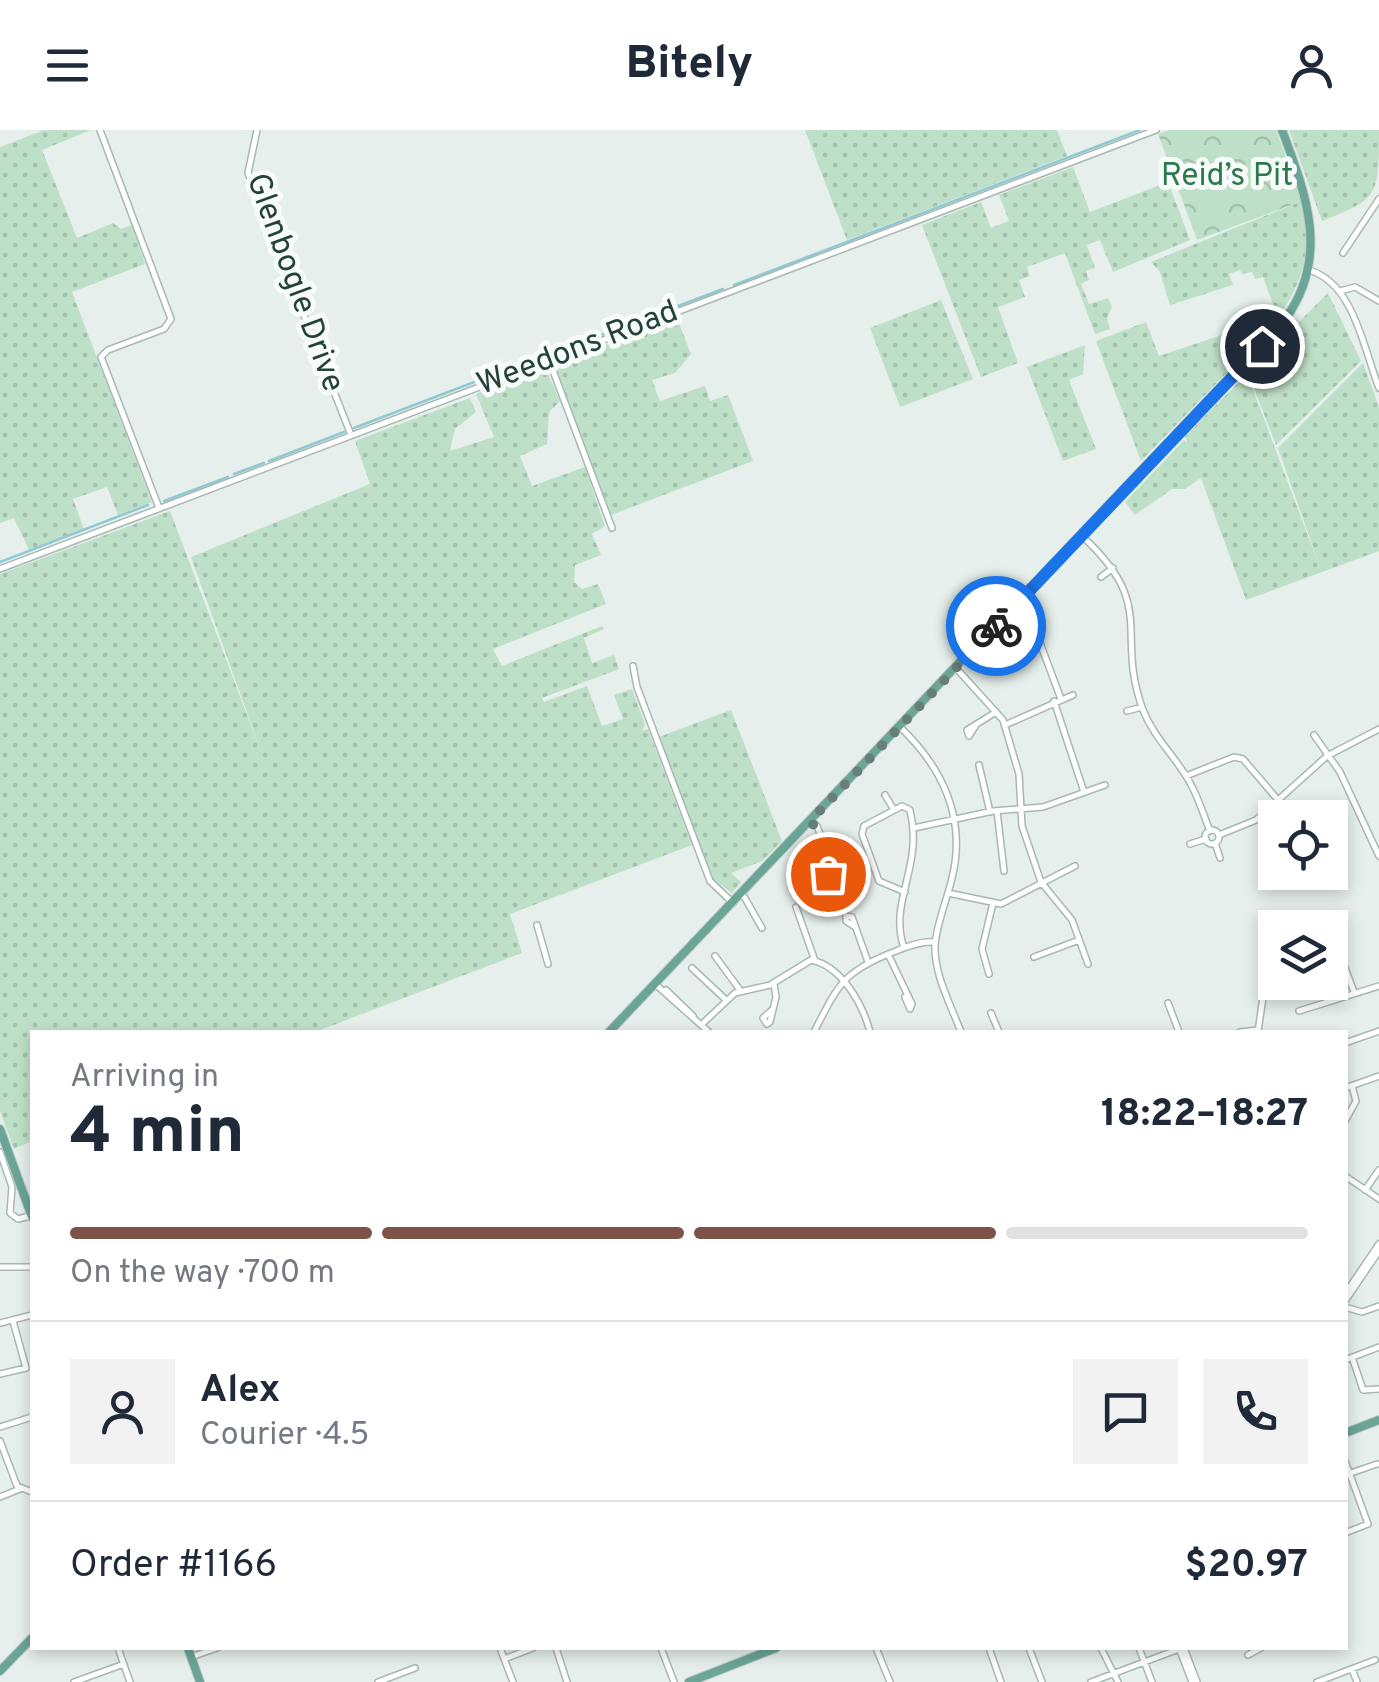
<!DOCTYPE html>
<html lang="en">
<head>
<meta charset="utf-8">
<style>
  :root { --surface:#fff; --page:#f2f2f3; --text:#1f2937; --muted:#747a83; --line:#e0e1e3; --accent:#7f5249 }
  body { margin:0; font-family:Overpass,sans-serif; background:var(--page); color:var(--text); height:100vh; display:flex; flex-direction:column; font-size:38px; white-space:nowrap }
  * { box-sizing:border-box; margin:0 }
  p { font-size:32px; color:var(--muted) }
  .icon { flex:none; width:55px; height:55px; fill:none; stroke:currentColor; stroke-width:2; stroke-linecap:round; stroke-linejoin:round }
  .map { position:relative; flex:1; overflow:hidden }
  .panel { position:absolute; left:30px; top:900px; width:1318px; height:620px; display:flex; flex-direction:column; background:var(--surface); border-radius:0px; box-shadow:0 5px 15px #0003 }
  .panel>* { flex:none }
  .buttons { position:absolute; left:1258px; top:670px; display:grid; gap:20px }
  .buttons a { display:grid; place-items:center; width:90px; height:90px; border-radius:0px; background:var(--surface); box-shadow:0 5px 15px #0003; font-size:50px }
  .pin { position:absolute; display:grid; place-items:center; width:85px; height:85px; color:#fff; margin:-42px; border:5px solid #fff; border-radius:50%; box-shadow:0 2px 10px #0007 }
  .courier { position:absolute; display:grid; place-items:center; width:100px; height:100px; margin:-50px; border:8px solid #1a73e8; border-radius:50%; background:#fff; color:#222; box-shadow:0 2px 12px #0007 }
  .overview em { font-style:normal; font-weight:800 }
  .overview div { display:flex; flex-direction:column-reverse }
  .overview { display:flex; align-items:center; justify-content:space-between; height:170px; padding:0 40px }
  h1 { font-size:65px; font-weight:800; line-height:75px }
  .bar { display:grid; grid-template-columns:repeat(4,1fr); gap:15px 10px; align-content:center; height:120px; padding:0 40px }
  .bar i { height:12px; border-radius:8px; background:var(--line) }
  .bar .selected { background:var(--accent) }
  .bar p { grid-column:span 4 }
  .line { display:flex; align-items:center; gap:25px; padding:0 40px; border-top:2px solid var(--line) }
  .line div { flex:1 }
  .round { display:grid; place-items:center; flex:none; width:105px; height:105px; border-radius:0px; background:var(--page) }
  header { display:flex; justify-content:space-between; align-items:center; height:130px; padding:0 40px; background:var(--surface); font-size:45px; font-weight:800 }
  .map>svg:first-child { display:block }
  .grass { fill:url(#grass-dots) }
  .park { fill:url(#park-crowns) }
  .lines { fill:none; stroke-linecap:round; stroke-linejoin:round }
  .stream { stroke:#8ec9d4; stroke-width:2.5 }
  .minor-casing { stroke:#a8b8b2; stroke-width:8 }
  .major-casing { stroke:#c2cac8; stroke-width:10 }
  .minor { stroke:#fff; stroke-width:5 }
  .major { stroke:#6aa596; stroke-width:8 }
  .done { stroke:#687f78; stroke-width:10; stroke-dasharray:0 18 }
  .route { stroke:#1a73e8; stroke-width:12 }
  .labels { text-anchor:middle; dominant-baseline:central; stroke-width:10; stroke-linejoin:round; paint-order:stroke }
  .park-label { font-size:32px; fill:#2d7a4b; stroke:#f7fbf9 }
  .street-label { font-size:32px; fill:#24423a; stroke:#f7fbf9 }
</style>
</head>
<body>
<header><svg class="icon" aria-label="menu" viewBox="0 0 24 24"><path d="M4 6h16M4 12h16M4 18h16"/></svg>Bitely<svg class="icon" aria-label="person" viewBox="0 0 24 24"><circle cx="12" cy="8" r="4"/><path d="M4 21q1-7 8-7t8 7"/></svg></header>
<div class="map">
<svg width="1379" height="1552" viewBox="0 0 1379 1552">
  <defs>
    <pattern id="grass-dots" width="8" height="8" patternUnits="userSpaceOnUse" patternTransform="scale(2.5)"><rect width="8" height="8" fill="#bfe0c8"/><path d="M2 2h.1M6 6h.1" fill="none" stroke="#a4c1ad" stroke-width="1.8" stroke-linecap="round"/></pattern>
    <pattern id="park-crowns" width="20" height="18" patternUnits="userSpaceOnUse" patternTransform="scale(2.5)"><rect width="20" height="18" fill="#bfe0c8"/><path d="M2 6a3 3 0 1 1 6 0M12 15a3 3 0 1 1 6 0" fill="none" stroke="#a4c1ad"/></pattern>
  </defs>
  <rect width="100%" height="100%" fill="#e6efeb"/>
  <path class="grass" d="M44,0h47l-49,20 35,88 36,-15 8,6 11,-4 13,39 -73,28 80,210 -34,13 -11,-28 -34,12 11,30 -55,21 -15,-32 -14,5v-376z
    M805,0h252l10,26 -220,84z
    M1289,0h90c0,66 0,69 -57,91z
    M1073,37l17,45 78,-30 22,58 -77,32 -13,-32 -13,5 8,23 -9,3 3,9 -8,4 8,20 19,-6 4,9 -5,11 3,11 -15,5 -30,-81 -38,14 3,9 -11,4 6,17 -27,10 20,56 -37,14 -59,-152 59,-23 10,26 18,-7 -10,-26z
    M1302,71c10,44 3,80 -24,116l-15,-40 -8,2 -3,-7 -10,2 -2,-4 -11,4 4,11 -63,20 -10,-33 -9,-10z
    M1328,163l33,68 -85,84 -28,-72z
    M941,170l32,79 -73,28 -30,-79z
    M677,188l14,36 -16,19 -23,7 8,21 45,-15 5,15 18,-6 25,66 -142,54 -56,-148 5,-6z
    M1146,192l13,34 69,-23 10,28 -97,100 -45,-120z
    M1085,215l-2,29 -14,6 27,69 -33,12 -36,-94z
    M1363,233l16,44v144l-133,49 -45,-122 -16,11h-13l-37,26 -10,-13 59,-62 3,3 -2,-7 62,-62 74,196 -43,-122z
    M545,237l15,34 -11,11 -2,32 -27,12 12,30 53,-19 20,59 -13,8 9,21 -26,10 -1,17 8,7 16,-5 8,20 -113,45 9,17 100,-40 2,3 -20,9 8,25 22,-8 5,14 -77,29 2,4 43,-16 15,40 21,-7 -9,-24 18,-6 13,35 -3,7 6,-2 44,116 -182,69 12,39 -207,79h-283v109l-18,8 -14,-38v-537l170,-63 93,246 -72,-200 179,-73 -15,-43 115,-43 6,14 -21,17 -5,22 44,-14 -18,-43z
    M731,580l51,131 -20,20 -31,12 10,9 -9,11 -19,-14 -54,-142z"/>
  <path class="park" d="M1169,0h107l26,71 -105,39 -39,-106z"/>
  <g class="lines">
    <path class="stream" d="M734,155l406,-155
      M609,202l114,-43
      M568,216l35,-12
      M354,298l209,-80
      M269,331l75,-29
      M234,344l30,-11
      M164,371l64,-24
      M0,432l148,-57"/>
    <defs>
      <path id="minor" d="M100,0l71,189 -7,10 -56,21 -7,7 58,151
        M257,0l-9,43 103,262
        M1343,123l36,-54
        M1309,140c45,13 55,80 70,118
        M1340,161l15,-4 24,14
        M549,230l63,168
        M1082,406c77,71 32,95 61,174 11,28 32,46 46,71 9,15 14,33 21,50
        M0,439l1156,-439
        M1101,447l12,-9
        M1040,513l21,56
        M633,536l4,21 73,194 23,22
        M956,538l47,52 16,54 3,52 19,56 31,38 16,44
        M1054,571l30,91
        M1127,581l15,-4
        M976,595l-7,11 -2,-6 29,-18
        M1005,595l68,-30
        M900,597c42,40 67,91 52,151 -5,22 -15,44 -17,67 -1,30 16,60 26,87
        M1314,605l26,37 39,84
        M979,635l11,47
        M1186,646l48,-19 9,2 35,41
        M885,665l9,15
        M997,681l7,60
        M811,690l6,6 18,47 -5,5 1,-16
        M914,698l79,-17 50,-4 62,-22
        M1205 707a7 7 0 1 1 14 0a7 7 0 1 1-14 0Z
        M1219,705l37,-15 71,-64 52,-27
        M1215,713l5,15
        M1190,714l16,-5
        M742,763l20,35
        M948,763l53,11 74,-38
        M796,777l19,54
        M537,795l11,39
        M855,797l-9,-6v-5l6,1 16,45
        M904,818c-16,-47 20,-81 6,-138l-8,-4 -38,20 -2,8 17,47 26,11
        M1338,819l16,43
        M888,824l24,50 -2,5 -5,-12
        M715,826l25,34
        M1034,827l45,-17
        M692,838l33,31
        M989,844l-7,-25 11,-46
        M655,854l54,48
        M666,860l27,26
        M1168,873l11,29
        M772,880l-9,8 4,6 3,-2 6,-25 -2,-13
        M1299,881l80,-25
        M991,883l8,19
        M701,895l34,-32 35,-8 41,-25c31,6 52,45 59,72
        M814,902c24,-47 29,-61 82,-81 12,-5 25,-10 38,-9
        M1240,902l17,-2
        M1258,902l8,-56
        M1345,913l34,-12
        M1345,958l34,-12
        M1345,991l11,-20 -4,-15
        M0,1022l12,35 -2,26 8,6 12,-3
        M1345,1046l34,23
        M1365,1060l14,-20
        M0,1137h32
        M1345,1164l34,-50
        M1345,1171l34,-50
        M1345,1177l17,5 17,-6
        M0,1193l32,-8
        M1352,1227l11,33 16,-1
        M1345,1230l34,-13
        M0,1244l26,-6 -13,-47
        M0,1297l32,-10
        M0,1311l17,45 15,6
        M1345,1331l23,63 -23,9
        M1345,1345l32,-11
        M0,1367l20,-8
        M118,1518l12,34
        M500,1518l13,34
        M556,1518l11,34
        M661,1518l13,34
        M876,1518l14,34
        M989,1518l12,34
        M1029,1518l13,34
        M1101,1518l17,34
        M1139,1518l13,34
        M1179,1518l13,34
        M1184,1518l13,34
        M1248,1525l13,-7
        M191,1527l26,-9
        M504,1529l29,-11
        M1352,1539l5,13
        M74,1552l50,-18
        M378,1552l37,-14
        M1091,1552l88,-33
        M1317,1552l58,-22"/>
      <path id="major" d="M609,902l677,-714c44,-62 20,-124 -4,-188
        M0,999l32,88
        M1345,1303l34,-13
        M188,1518l12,34
        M0,1541l32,-33
        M689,1552l87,-34"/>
    </defs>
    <use href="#minor" class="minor-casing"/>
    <use href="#major" class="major-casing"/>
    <use href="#minor" class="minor"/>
    <use href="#major" class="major"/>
  </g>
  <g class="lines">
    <path class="done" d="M828,744l3,-12 -20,-42 185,-194"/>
    <path class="route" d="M996,496l266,-280"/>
  </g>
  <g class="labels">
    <g class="park-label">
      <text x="1227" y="47">Reid’s Pit</text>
    </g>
    <g class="street-label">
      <text transform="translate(294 153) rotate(70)">Glenbogle Drive</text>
      <text transform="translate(578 219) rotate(-21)">Weedons Road</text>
    </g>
  </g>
</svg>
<div class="buttons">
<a><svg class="icon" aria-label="locate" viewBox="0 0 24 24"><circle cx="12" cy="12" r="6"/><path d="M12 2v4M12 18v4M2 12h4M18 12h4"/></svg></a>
<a><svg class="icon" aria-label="layers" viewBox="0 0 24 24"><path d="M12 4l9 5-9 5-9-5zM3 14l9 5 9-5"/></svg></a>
</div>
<div class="pin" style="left:828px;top:744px;background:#ea580c"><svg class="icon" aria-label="bag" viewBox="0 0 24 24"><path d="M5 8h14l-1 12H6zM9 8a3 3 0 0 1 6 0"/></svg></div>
<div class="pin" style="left:1262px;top:216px;background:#1f2937"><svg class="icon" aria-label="home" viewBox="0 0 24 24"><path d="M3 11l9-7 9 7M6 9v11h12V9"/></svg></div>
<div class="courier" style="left:996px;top:496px"><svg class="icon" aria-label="bike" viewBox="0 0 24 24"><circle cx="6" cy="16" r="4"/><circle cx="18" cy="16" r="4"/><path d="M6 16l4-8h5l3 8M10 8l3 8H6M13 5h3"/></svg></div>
<section class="panel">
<div class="overview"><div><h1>4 min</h1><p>Arriving in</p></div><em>18:22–18:27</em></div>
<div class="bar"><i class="selected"></i><i class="selected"></i><i class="selected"></i><i></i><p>On the way · 700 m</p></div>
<div class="line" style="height:180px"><a class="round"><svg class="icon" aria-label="person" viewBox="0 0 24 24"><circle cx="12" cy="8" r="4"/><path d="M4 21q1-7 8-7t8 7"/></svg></a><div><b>Alex</b><p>Courier · 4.5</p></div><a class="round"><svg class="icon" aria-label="chat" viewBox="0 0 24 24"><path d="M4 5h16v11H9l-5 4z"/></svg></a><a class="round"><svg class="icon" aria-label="phone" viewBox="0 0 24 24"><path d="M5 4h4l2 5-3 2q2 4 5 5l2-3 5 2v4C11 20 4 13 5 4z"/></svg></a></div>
<div class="line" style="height:130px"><div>Order #1166</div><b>$20.97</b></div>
</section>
</div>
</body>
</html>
